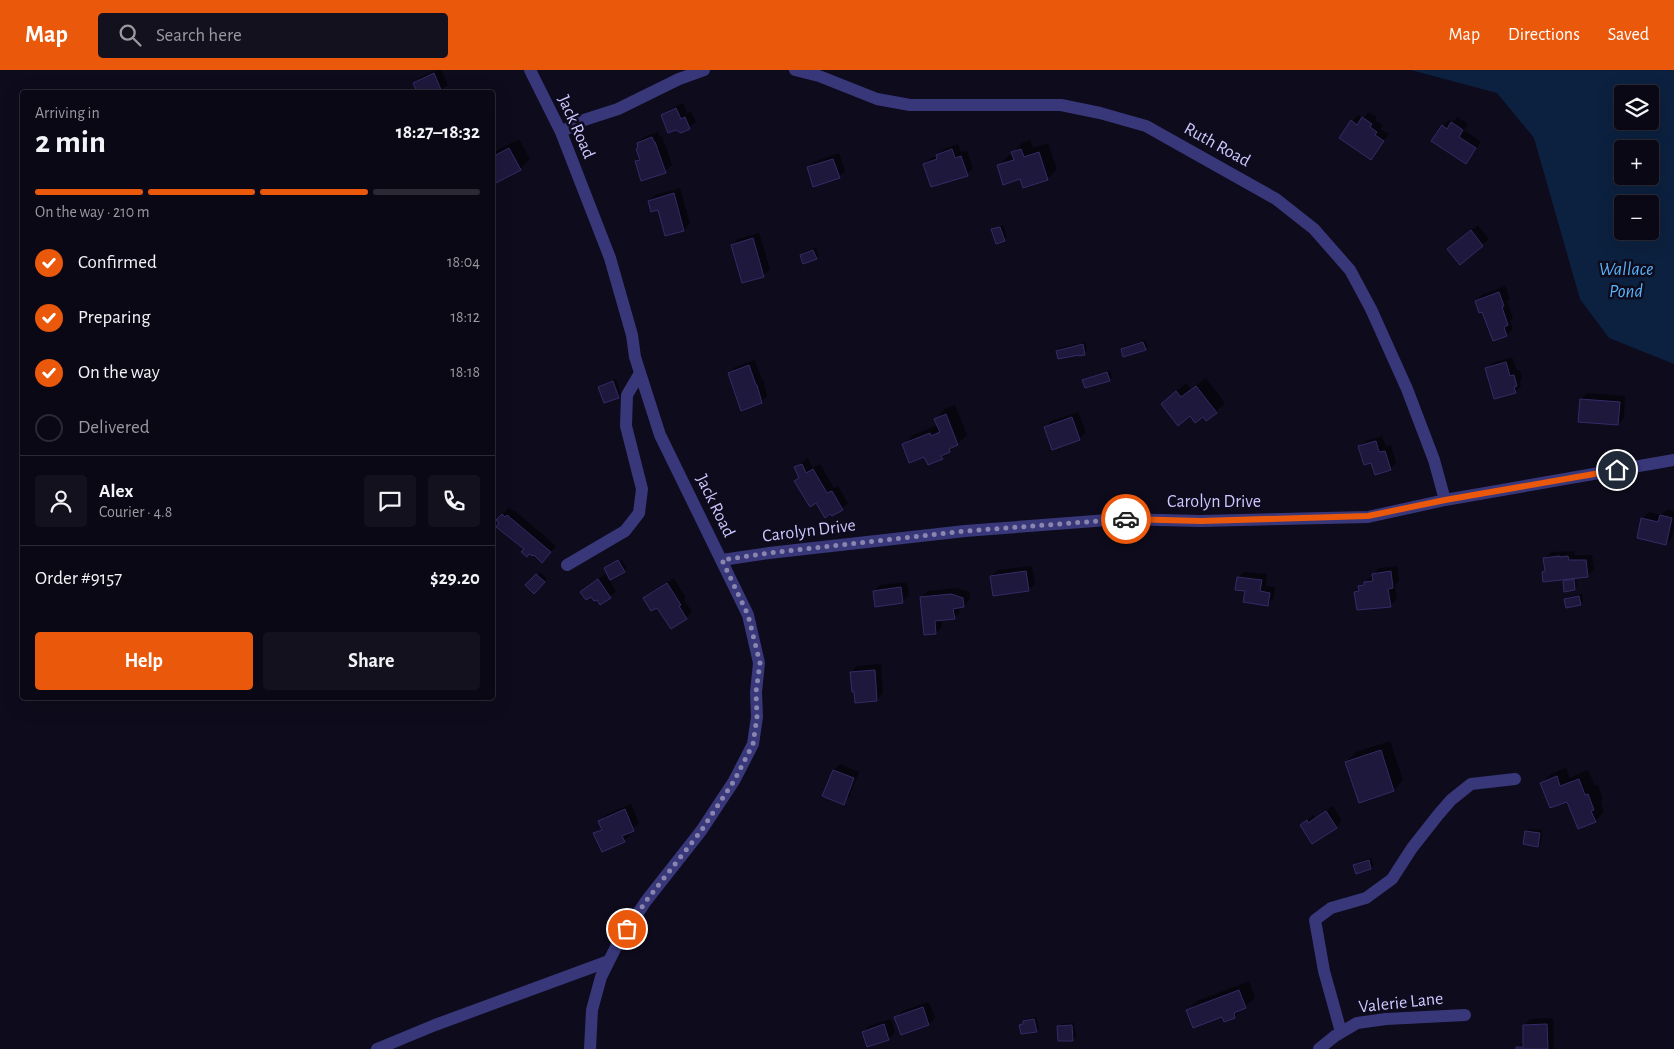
<!DOCTYPE html>
<html lang="en">
<head>
<meta charset="utf-8">
<style>
  :root { --surface:#0a0815; --page:#13111e; --text:#f1f3f6; --muted:#999aa0; --line:#2a2934; --accent:#ea580c }
  body { margin:0; font-family:"Alegreya Sans",sans-serif; background:var(--page); color:var(--text); height:100vh; display:flex; flex-direction:column; font-size:19px; white-space:nowrap }
  * { box-sizing:border-box; margin:0 }
  p { font-size:16px; color:var(--muted) }
  .icon { flex:none; width:28px; height:28px; fill:none; stroke:currentColor; stroke-width:2; stroke-linecap:round; stroke-linejoin:round }
  .map { position:relative; flex:1; overflow:hidden }
  .side { position:absolute; left:20px; top:20px; width:475px; height:610px; display:flex; flex-direction:column; background:var(--surface); border-radius:5px; box-shadow:0 5px 20px #0002,0 0 0 1px var(--line) }
  .side>* { flex:none }
  .controls { position:absolute; left:1614px; top:15px; display:grid; gap:10px }
  .controls a { display:grid; place-items:center; width:45px; height:45px; border-radius:5px; background:var(--surface); box-shadow:0 5px 20px #0002,0 0 0 1px var(--line); font-size:25px }
  .pin { position:absolute; display:grid; place-items:center; width:42px; height:42px; color:#fff; margin:-21px; border:2px solid #fff; border-radius:50%; box-shadow:0 1px 5px #0007 }
  .courier { position:absolute; display:grid; place-items:center; width:50px; height:50px; margin:-25px; border:4px solid #ea580c; border-radius:50%; background:#fff; color:#222; box-shadow:0 1px 6px #0007 }
  .head em { font-style:normal; font-weight:600 }
  .head div { display:flex; flex-direction:column-reverse }
  .head { display:flex; align-items:center; justify-content:space-between; height:85px; padding:0 15px }
  h1 { font-size:32px; font-weight:600; line-height:38px }
  .bar { display:grid; grid-template-columns:repeat(4,1fr); gap:8px 5px; align-content:center; height:60px; padding:0 15px }
  .bar i { height:6px; border-radius:4px; background:var(--line) }
  .bar .current { background:var(--accent) }
  .bar p { grid-column:span 4 }
  .line { display:flex; align-items:center; gap:12px; padding:0 15px; border-top:1px solid var(--line) }
  .line div { flex:1 }
  .round { display:grid; place-items:center; flex:none; width:52px; height:52px; border-radius:5px; background:var(--page) }
  ol { padding:0 15px; list-style:none }
  li { display:flex; align-items:center; gap:15px; height:55px }
  li p { margin-inline-start:auto }
  li .icon { padding:5px; border-radius:50%; background:var(--accent); color:#fff; stroke-width:4 }
  li:last-child { color:var(--muted) }
  li i { width:28px; height:28px; border:2px solid var(--line); border-radius:50% }
  .action { display:flex; gap:10px; margin-top:auto; padding:10px 15px }
  .action a { flex:1; height:58px; border-radius:5px; background:var(--accent); color:#fff; font-size:20px; font-weight:600; line-height:58px; text-align:center }
  .action a+a { background:var(--page); color:var(--text) }
  header { display:flex; align-items:center; gap:30px; box-sizing:border-box; height:70px; padding:0 25px; background:var(--accent); color:#fff }
  header strong { font-size:24px }
  nav { display:flex; gap:28px; margin-inline-start:auto; font-size:18px }
  .search { width:350px; height:45px; background:var(--page); display:flex; align-items:center; gap:12px; box-sizing:border-box; padding:0 18px; border-radius:5px; color:var(--muted); font-size:19px }
  .map>svg:first-child { display:block }
  .water { fill:#0c213f; fill-rule:evenodd }
  .shadow { fill:#0007 }
  .building { fill:#1e183c; stroke:#352b67 }
  .lines { fill:none; stroke-linecap:round; stroke-linejoin:round }
  .minor { stroke:#38377a; stroke-width:12 }
  .done { stroke:#8a85af; stroke-width:5; stroke-dasharray:0 9 }
  .route { stroke:#ea580c; stroke-width:6 }
  .labels { text-anchor:middle; dominant-baseline:central; stroke-width:5; stroke-linejoin:round; paint-order:stroke }
  .street-label { font-size:18px; fill:#ccc7fe; stroke:#0e0b1c }
  .water-label { font-size:19px; font-style:italic; fill:#58b5fb; stroke:#0e0b1c }
</style>
</head>
<body>
<header>
<strong>Map</strong>
<div class="search"><svg class="icon" aria-label="search" viewBox="0 0 24 24"><circle cx="10" cy="10" r="6"/><path d="M15 15l6 6"/></svg>Search here</div>
<nav><a>Map</a><a>Directions</a><a>Saved</a></nav>
</header>
<div class="map">
<svg width="1674" height="979" viewBox="0 0 1674 979">
  <rect width="100%" height="100%" fill="#0e0b1c"/>
  <path class="water" d="M1411,0h263v294l-65,-26 -29,-39 -46,-161 -37,-45zM1622,24h28v27h-28zM1622,79h28v27h-28zM1622,134h28v27h-28z"/>
  <path class="shadow" d="M436,0h5l7,15 -10,7h-19l-5,-9 7,-6z
    M683,33l4,10 4,-1 5,10 -7,6 -27,-12 6,-6z
    M1369,42l8,5 -2,3 8,5 -3,4 9,5 -18,24 -19,-37 6,-6 5,3z
    M1458,47l10,7 -4,6 17,12 -15,20 -23,-36 6,-6 3,2z
    M658,62l2,5 2,-1 10,29 -7,6 -29,-9 4,-5 -2,-14 6,-6z
    M519,69l11,20 -10,10 -28,15v-31z
    M1030,70l3,8 15,-5 9,26 -10,10 -26,-2 -23,-11 10,-10 5,-2v-1l9,-10z
    M958,74l3,8 6,-2 6,18 -6,6 -43,-10 7,-6 6,-2 6,-7z
    M839,83l6,18 -6,6 -31,-9 6,-6z
    M680,118l10,35 -6,7 -18,5 -7,-27 -10,-7 6,-6z
    M1003,155l4,13 -3,2 -11,-10z
    M1478,155l11,14 -29,24 -5,-20z
    M759,163l11,36 -6,6 -21,7 -11,-37 6,-6z
    M816,178l3,8 -3,2 -15,-3 3,-3z
    M1505,216l5,13 -3,2 6,17 -3,3 3,8 -6,6 -24,-25 -7,-9 6,-6z
    M1146,270l2,7 -3,2h-23l3,-3z
    M1085,272l2,9 -3,3 -27,-3 3,-3z
    M1512,287l5,14 3,-1 2,9 -2,2 1,5 -6,6 -29,-23 6,-6z
    M755,290l7,20 1,-1 4,17 -6,6 -32,-29 6,-6z
    M1110,300l2,7 -3,3h-25l2,-2z
    M1206,308l19,25 -9,9 -13,4 -31,-21 14,-12 5,6z
    M616,309l5,15 -16,8 -5,-15 2,-2z
    M1587,323l38,3 -1,22 -6,6 -37,-25z
    M955,335l12,30 -25,23 -17,-2 -22,-11 10,-10 25,-10 -2,-6 9,-10z
    M1078,342l8,20 -7,7 -34,-12 6,-6z
    M1382,366l4,11 5,-2 5,18 -6,6 -18,-8 -13,-14 7,-6z
    M808,388l5,10 7,-4 14,24 4,-2 10,17 -6,6 -25,-8 -21,-20 4,-4 -4,-9 6,-6z
    M509,438l3,3 2,-1 42,36 -8,9 -22,-6 -28,-29z
    M1667,440l7,1v17l-2,9 -6,7 -28,-7 5,-19 6,-6 12,3z
    M1574,481l1,4h17l2,15 -7,6 -11,1 1,9 -2,3 -11,-8 3,-3 -24,-6 3,-2 -1,-12 6,-6z
    M621,489l6,9 -3,3 -18,-3z
    M1032,496l3,18 -7,6 -37,-14 7,-6z
    M1397,496l2,14 -4,5 2,14 -6,6 -33,4 -3,-16 5,-7 13,-10 6,-8z
    M540,502l7,7 -13,13 -7,-7z
    M1244,502l23,2 -1,12 9,1 -1,11 -6,6 -22,-14 -8,-12z
    M605,504l11,17 -6,6 -13,1 -16,-6z
    M674,508l12,20 -2,1 8,13 -6,6 -42,-19 6,-6z
    M907,512l2,13 -6,7 -29,-10 6,-7z
    M957,518l12,4 1,7 -6,7h-5l1,6 -6,6 -13,1 1,8 -6,6 -15,-36 7,-6z
    M1582,524l1,7 -2,3 -15,-5 2,-2z
    M881,594l2,29 -6,7 -26,-27 6,-7z
    M1390,671l13,39 -9,10 -48,-28 10,-10z
    M840,694l19,8 -10,25 -6,6 -9,-33z
    M1566,698l4,10 18,-8 7,16 3,-1 5,14 -2,3 3,10 -9,9 -54,-38 10,-9z
    M631,734l8,19 -10,8 1,4 -6,6 -29,-7 6,-6 -1,-7 6,-6z
    M1333,736l9,15 -6,6 -34,-2 11,-10 2,3z
    M1529,759l13,1 -1,12 -3,3 -12,-14z
    M1371,788l3,7 -3,3 -17,-3 3,-3z
    M1249,911l6,17 -20,18 -48,-6 10,-9z
    M929,932l6,16 -6,6 -27,10 -6,-16 6,-7z
    M1036,947l3,11 -3,3 -15,-6 6,-6z
    M1553,948l1,31h-37l6,-7 1,-17 6,-6z
    M891,949l4,13 -6,7 -22,6 -4,-13 6,-6z
    M1074,953l2,14 -3,3 -15,-13 3,-3z"/>
  <path class="building" d="M434,3l8,19h-25l-4,-9z
    M676,38l5,11 4,-2 5,12 -9,4 -5,-3 -8,3 -7,-18z
    M1362,47l10,7 -2,3 7,5 -2,3 9,6 -13,19 -32,-22 12,-18 6,5z
    M1451,52l12,8 -4,7 17,11 -10,16 -35,-23 11,-16 5,4z
    M652,67l2,5h1l11,31 -25,8 -6,-20 5,-1 -4,-11 2,-1 -1,-5z
    M509,78l12,22 -29,15v-28z
    M952,79l3,9 6,-2 7,20 -37,11 -8,-23 14,-5 -1,-4z
    M1021,79l3,8 15,-5 9,28 -25,8 -3,-9 -17,6 -6,-20 17,-5 -3,-8z
    M833,89l7,19 -27,9 -6,-20z
    M674,123l10,38 -19,5 -7,-26 -7,2 -3,-11z
    M1000,157l5,14 -9,3 -5,-15z
    M1471,160l12,16 -23,19 -13,-16z
    M753,168l11,39 -22,6 -11,-38z
    M813,180l4,9 -14,5 -3,-9z
    M1499,222l5,14 -2,1 6,18 -4,2 3,9 -14,5 -11,-29 -3,1 -4,-12z
    M1143,272l3,8 -23,7 -2,-8z
    M1083,274l2,11 -6,1v-1l-21,4 -2,-8z
    M1506,292l4,14 4,-1 3,11 -3,1 2,6 -22,6 -9,-31z
    M749,295l7,20h1l5,18 -21,8 -13,-38z
    M1107,302l3,9 -25,7 -3,-8z
    M613,311l6,17 -15,5 -6,-16z
    M1196,316l21,27 -11,8 -3,-4 -8,6 -5,-7 -12,10 -17,-22 15,-13 5,6z
    M1580,329l40,3 -2,23 -40,-3z
    M946,344l12,31 -9,4 1,3 -9,4 2,3 -15,6 -4,-8 -15,6 -7,-19 28,-11 1,3 9,-4 -6,-13z
    M1072,347l8,23 -28,10 -8,-23z
    M1376,371l3,11 6,-1 6,19 -16,5 -4,-12 -7,2 -6,-19z
    M802,394l4,9 7,-4 14,24 5,-2 11,19 -11,6 -2,-2 -5,4 -9,-15 -6,4 -16,-26 5,-3 -5,-11z
    M502,444l3,3 2,-2 44,37 -9,11 -8,-8 -1,1 -4,-2 -2,3 -6,-5 3,-3 -28,-22 3,-4 -3,-3z
    M1660,445l12,3 -6,27 -29,-7 4,-20 17,4z
    M1560,486v1l8,-1 1,4h17l2,17 -45,5 -1,-10 3,-1 -2,-13z
    M618,490l7,12 -15,8 -6,-12z
    M1026,501l3,20 -36,5 -3,-20z
    M1391,501l2,17 -5,1 3,18 -34,3 -3,-18 5,-1 -1,-5 6,-1v-3l9,-1 -1,-7z
    M536,504l9,8 -11,12 -9,-9z
    M1237,507l25,3 -2,11 10,2 -2,13 -25,-4 2,-11 -10,-1z
    M598,509l13,19 -11,7 -3,-5 -3,1 -3,-4 -5,3 -6,-8z
    M1574,509l1,11 -11,2 -1,-11z
    M667,513l14,22 -2,1 8,13 -16,10 -14,-21 -6,3 -8,-13z
    M901,517l2,16 -28,4 -2,-16z
    M951,524l12,4 1,9 -11,2 2,10 -20,2 1,13 -12,1 -4,-38z
    M1579,526l2,9 -15,3 -2,-9z
    M875,600l2,31 -22,2 -1,-11h-2l-2,-20z
    M1381,680l13,41 -35,12 -14,-41z
    M833,700l21,8 -10,27 -22,-9z
    M1557,706l3,10 19,-7 6,16 3,-1 6,16 -3,1 5,11 -18,7 -11,-27 -17,6 -10,-25z
    M625,739l9,22 -12,5 3,6 -23,10 -9,-19 9,-3 -4,-9z
    M1326,741l11,17 -25,16 -12,-19 7,-5 1,3z
    M1525,761l15,2 -2,14 -15,-3z
    M1369,790l2,9 -15,5 -3,-9z
    M1239,920l7,18 -12,5 1,5 -11,4 -2,-5 -29,11 -7,-18z
    M923,937l6,18 -28,10 -7,-18z
    M1034,949l3,13 -16,2 -2,-9 4,-1v-3z
    M884,954l5,16 -22,7 -5,-15z
    M1547,954l1,25h-32v-2h7v-22z
    M1072,955l1,16h-15l-1,-15z"/>
  <g class="lines">
    <path class="minor" d="M530,0l31,62 49,126 22,77 3,22 25,78 88,180 11,48 -3,29 1,25 -4,27 -19,37 -33,50 -55,70 -28,42 -17,34 -9,33 -2,39
      M795,0l24,6 58,23 33,6h151l39,8 46,13 130,73 38,30 36,41 21,39 36,80 27,71 11,40
      M561,62l23,-12 34,-11 61,-30 25,-9
      M722,490l47,-7 196,-22 156,-12 80,2 167,-4 77,-17 229,-40
      M567,495l58,-34 14,-18 3,-24 -16,-63 1,-31 13,-22
      M1341,962l-17,-61 -9,-51 16,-12 35,-10 26,-19 20,-31 26,-33 13,-15 20,-16 44,-5
      M377,979l58,-24 174,-64
      M1319,979l16,-13 22,-13 29,-4 79,-4"/>
  </g>
  <g class="lines">
    <path class="done" d="M627,859l19,-28 55,-70 33,-50 19,-37 4,-27 -1,-25 4,-29 -12,-48 -26,-55 47,-7 197,-22 160,-12"/>
    <path class="route" d="M1126,449l75,2 167,-5 77,-16 172,-30"/>
  </g>
  <g class="labels">
    <g class="street-label">
      <text transform="translate(576 57) rotate(66)">Jack Road</text>
      <text transform="translate(1217 75) rotate(29)">Ruth Road</text>
      <text x="1214" y="432">Carolyn Drive</text>
      <text transform="translate(715 436) rotate(64)">Jack Road</text>
      <text transform="translate(809 461) rotate(-7)">Carolyn Drive</text>
      <text transform="translate(1401 933) rotate(-6)">Valerie Lane</text>
    </g>
    <g class="water-label">
      <text x="1626" y="199">Wallace<tspan x="1626" dy="22">Pond</tspan></text>
    </g>
  </g>
</svg>
<div class="controls">
<a><svg class="icon" aria-label="layers" viewBox="0 0 24 24"><path d="M12 4l9 5-9 5-9-5zM3 14l9 5 9-5"/></svg></a>
<a>+</a>
<a>−</a>
</div>
<div class="pin" style="left:627px;top:859px;background:#ea580c"><svg class="icon" aria-label="bag" viewBox="0 0 24 24"><path d="M5 8h14l-1 12H6zM9 8a3 3 0 0 1 6 0"/></svg></div>
<div class="pin" style="left:1617px;top:400px;background:#1f2937"><svg class="icon" aria-label="home" viewBox="0 0 24 24"><path d="M3 11l9-7 9 7M6 9v11h12V9"/></svg></div>
<div class="courier" style="left:1126px;top:449px"><svg class="icon" aria-label="car" viewBox="0 0 24 24"><path d="M5 17H2v-5l4-1 3-4h7l3 4 3 1v5h-3M9 17h6M6 11h13"/><circle cx="7" cy="17" r="2"/><circle cx="17" cy="17" r="2"/></svg></div>
<section class="side">
<div class="head"><div><h1>2 min</h1><p>Arriving in</p></div><em>18:27–18:32</em></div>
<div class="bar"><i class="current"></i><i class="current"></i><i class="current"></i><i></i><p>On the way · 210 m</p></div>
<ol>
<li><svg class="icon" aria-label="check" viewBox="0 0 24 24"><path d="M5 12l5 5 9-10"/></svg>Confirmed<p>18:04</p></li>
<li><svg class="icon" aria-label="check" viewBox="0 0 24 24"><path d="M5 12l5 5 9-10"/></svg>Preparing<p>18:12</p></li>
<li><svg class="icon" aria-label="check" viewBox="0 0 24 24"><path d="M5 12l5 5 9-10"/></svg>On the way<p>18:18</p></li>
<li><i></i>Delivered</li>
</ol>
<div class="line" style="height:90px"><a class="round"><svg class="icon" aria-label="person" viewBox="0 0 24 24"><circle cx="12" cy="8" r="4"/><path d="M4 21q1-7 8-7t8 7"/></svg></a><div><b>Alex</b><p>Courier · 4.8</p></div><a class="round"><svg class="icon" aria-label="chat" viewBox="0 0 24 24"><path d="M4 5h16v11H9l-5 4z"/></svg></a><a class="round"><svg class="icon" aria-label="phone" viewBox="0 0 24 24"><path d="M5 4h4l2 5-3 2q2 4 5 5l2-3 5 2v4C11 20 4 13 5 4z"/></svg></a></div>
<div class="line" style="height:65px"><div>Order #9157</div><b>$29.20</b></div>
<div class="action"><a>Help</a><a>Share</a></div>
</section>
</div>
</body>
</html>
